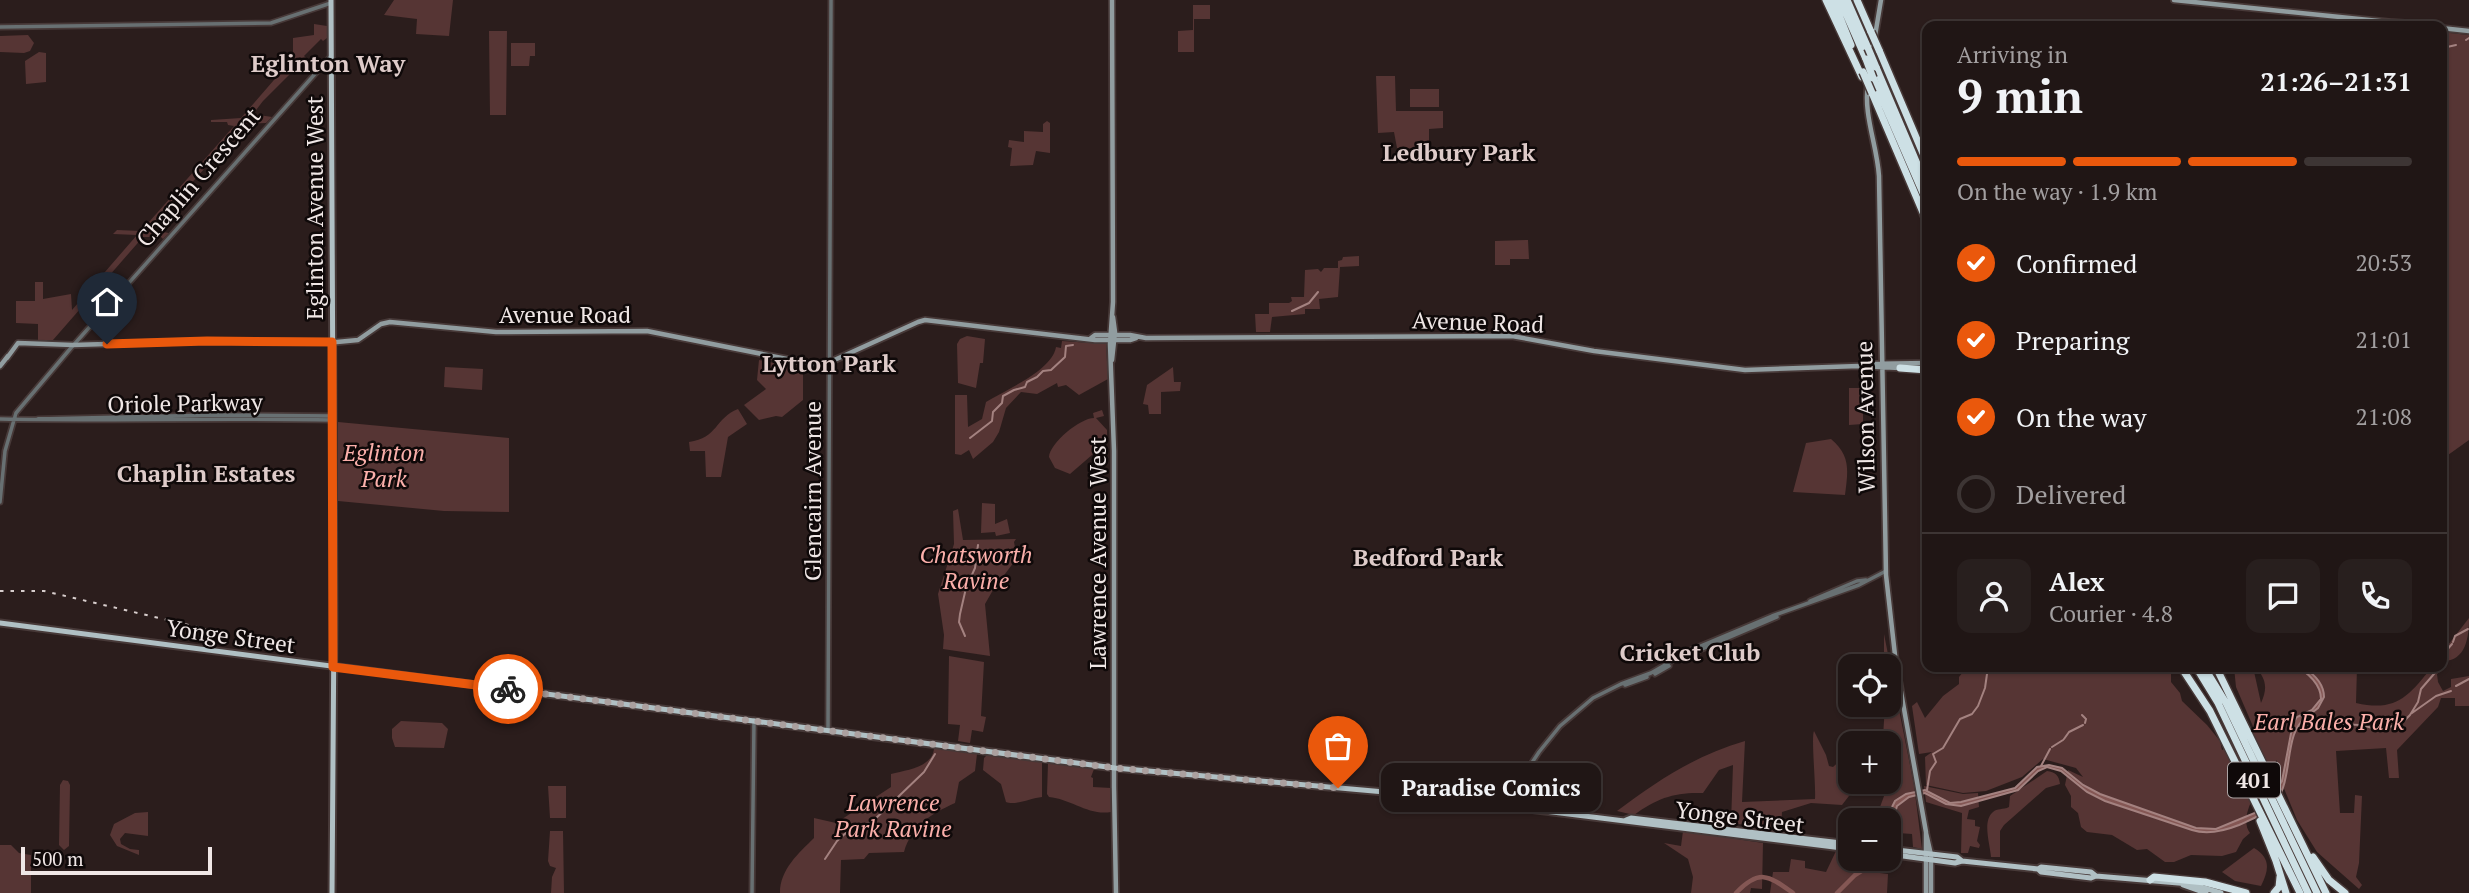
<!DOCTYPE html>
<html lang="en">
<head>
<meta charset="utf-8">
<style>
  :root { --surface:#201615; --page:#281f1e; --text:#f1f3f6; --muted:#a29fa0; --line:#3d3534; --accent:#ea580c }
  body { margin:0; font-family:"PT Serif",serif; background:var(--page); color:var(--text); height:100vh; display:flex; flex-direction:column; font-size:26px; white-space:nowrap }
  * { box-sizing:border-box; margin:0 }
  p { font-size:23px; color:var(--muted) }
  .icon { flex:none; width:38px; height:38px; fill:none; stroke:currentColor; stroke-width:2; stroke-linecap:round; stroke-linejoin:round }
  .map { position:relative; flex:1; overflow:hidden }
  .side { position:absolute; left:1922px; top:21px; width:525px; height:651px; display:flex; flex-direction:column; background:var(--surface); border-radius:14px; box-shadow:0 2px 5px #0004,0 0 0 2px var(--line) }
  .side>* { flex:none }
  .fabs { position:absolute; left:1838px; top:654px; display:grid; gap:14px }
  .fabs a { display:grid; place-items:center; width:63px; height:63px; border-radius:14px; background:var(--surface); box-shadow:0 2px 5px #0004,0 0 0 2px var(--line); font-size:35px }
  .scale { position:absolute; left:21px; bottom:18px; width:191px; box-sizing:border-box; padding-left:7px; border:4px solid #f0e7e6; border-top:0; font-size:19px; line-height:24px; white-space:nowrap; color:#f0e7e6; -webkit-text-stroke:5px #0f0909; paint-order:stroke }
  .pin { position:absolute; display:grid; place-items:center; width:60px; height:60px; color:#fff; margin:-72px -30px; border-radius:50% 50% 50% 0; rotate:-45deg; box-shadow:0 0 7px #0007 }
  .pin .icon { rotate:45deg }
  .courier { position:absolute; display:grid; place-items:center; width:70px; height:70px; margin:-35px; border:5px solid #ea580c; border-radius:50%; background:#fff; color:#222; box-shadow:0 2px 9px #0007 }
  .bubble { position:absolute; height:49px; border-radius:14px; background:var(--surface); box-shadow:0 2px 5px #0004,0 0 0 2px var(--line); font-size:23px; font-weight:700; line-height:49px; text-align:center }
  .summary em { font-style:normal; font-weight:700 }
  .summary div { display:flex; flex-direction:column-reverse }
  .summary { display:flex; align-items:center; justify-content:space-between; height:119px; padding:0 35px }
  h1 { font-size:46px; font-weight:700; line-height:52px }
  .bar { display:grid; grid-template-columns:repeat(4,1fr); gap:10px 7px; align-content:center; height:84px; padding:0 35px }
  .bar i { height:9px; border-radius:5px; background:var(--line) }
  .bar .current { background:var(--accent) }
  .bar p { grid-column:span 4 }
  .line { display:flex; align-items:center; gap:18px; padding:0 35px; border-top:2px solid var(--line) }
  .line div { flex:1 }
  .round { display:grid; place-items:center; flex:none; width:74px; height:74px; border-radius:14px; background:var(--page) }
  ol { padding:0 35px; list-style:none }
  li { display:flex; align-items:center; gap:21px; height:77px }
  li p { margin-inline-start:auto }
  li .icon { padding:7px; border-radius:50%; background:var(--accent); color:#fff; stroke-width:4 }
  li:last-child { color:var(--muted) }
  li i { width:38px; height:38px; border:4px solid var(--line); border-radius:50% }
  .map>svg:first-child { display:block }
  .green { fill:#563534 }
  .water { fill:#845754; stroke:#a48280; stroke-width:2 }
  .lines { fill:none; stroke-linecap:round; stroke-linejoin:round }
  .stream { stroke:#a48280; stroke-width:2 }
  .river { stroke:#845754; stroke-width:4.5 }
  .tertiary-casing { stroke:#473938; stroke-width:7 }
  .secondary-casing { stroke:#473938; stroke-width:8 }
  .primary-casing { stroke:#473938; stroke-width:9 }
  .motorway-casing { stroke:#473938; stroke-width:10 }
  .tertiary { stroke:#687072; stroke-width:3.5 }
  .secondary { stroke:#919da0; stroke-width:4.5 }
  .primary { stroke:#b0c0c4; stroke-width:5 }
  .motorway { stroke:#cde0e5; stroke-width:7 }
  .rail { stroke:#d8cecd; stroke-width:2; stroke-dasharray:3.5 7; stroke-linecap:butt }
  .motorway-bridge-casing { stroke:#473938; stroke-width:10; stroke-linecap:butt }
  .motorway-bridge { stroke:#cde0e5; stroke-width:7 }
  .done { stroke:#aba09f; stroke-width:7; stroke-dasharray:0 12.6 }
  .route { stroke:#ea580c; stroke-width:9 }
  .labels { text-anchor:middle; dominant-baseline:central; stroke-width:5; stroke-linejoin:round; paint-order:stroke }
  .shield { fill:#0f0909; stroke:#aca4a4; stroke-width:2 }
  .shield-label { font-size:21px; font-weight:bold; fill:#f0e7e6 }
  .street-label { font-size:23px; fill:#f0e7e6; stroke:#0f0909 }
  .park-label { font-size:23px; font-style:italic; fill:#fbafaa; stroke:#0f0909 }
  .neighbourhood-label { font-size:24px; font-weight:bold; fill:#decbc9; stroke:#0f0909 }
</style>
</head>
<body>
<div class="map">
<svg width="2469" height="893" viewBox="0 0 2469 893">
  <rect width="100%" height="100%" fill="#2b1d1c"/>
  <path class="green" d="M394,0h59l-4,36 -33,-2 1,-15 -33,-4z
    M1193,5h17v14h-16v33h-16v-21l15,-1z
    M314,24l13,2v12l-4,3 -2,-2 -17,17 2,2 -43,43 -10,13 19,3 -6,6 -22,1 -94,106 19,3 -6,6 -2,-2h-18l-90,103h-15v-16l-22,-1v-22h19v-19h8v17l28,-5 1,16 65,-75 -24,-1 4,-4 24,1 93,-105 -6,-1 -1,-3h-16v-2l30,-2 52,-60v-20l21,-3z
    M489,31h18l-1,84h-16z
    M2441,32l28,3v405l-28,20z
    M28,35l6,8 -4,8 -6,2 -24,-1v-16z
    M511,43h24v13h-5l-1,10h-18z
    M39,52l7,1v29l-20,2 -1,-23z
    M1376,76h19l1,35h47v17l-14,1v20l-32,-1 -3,-16 -16,1z
    M1410,89h29v18h-29z
    M1047,121l3,2v30l-14,-2 -3,14 -23,1 2,-18 -4,-1 1,-7 15,2v-11l19,1v-8z
    M1528,240l1,19h-19v6h-15v-24z
    M1359,256v10l-19,1 -2,30 -19,2 1,10h-15v5l-33,3 -2,15h-14l-1,-18h14v-11h20l3,-2 -1,-4h13l1,-27 13,-1 3,3 3,-4h14v-7l4,-1 1,-3z
    M967,336l18,3 -2,24h-3l-4,25 -18,-5 -1,-39 3,-5z
    M1062,341l44,3 2,35 -29,16 -13,-10 -8,2 -1,-4 -20,11 -16,-2 -15,16 -7,24 -6,10 -20,17 -4,-9 -8,5 -6,-1v-59h12l1,32 14,-8 4,-17c19,-12 66,-31 70,-55l5,1z
    M759,360l44,9v31l-21,17 -6,-1 -17,4 -15,-15 22,-16 -9,-9z
    M445,367l38,2 -1,21 -38,-3z
    M1173,367l1,15h7l-1,9 -19,1v22h-12l-1,-9 -5,-1 4,-19z
    M1849,388h14v36l-14,1z
    M738,409l9,15 -19,13 -7,40h-15l-1,-26h-15l-1,-9c29,-4 26,-24 49,-33z
    M1102,410l2,6 -8,2 11,12v12l-37,32 -15,-6 -6,-11c1,-14 31,-39 45,-39l-1,-5z
    M338,422l171,16v74l-65,-1 -106,-10z
    M1831,439c20,17 17,32 14,56l-52,-3 13,-49z
    M982,503l13,1v20l12,-5 3,14 -14,3 -1,-4 -14,1z
    M958,509l5,31 53,-1 -2,3 3,16 -24,32 -8,14 5,52 -47,-7 1,-14 -6,-41 16,-50 -1,-33z
    M2469,618c0,19 -3,43 -26,43l3,6 -9,7 1,8 5,9 8,-4v-8l18,-3v30h-14v-8h-14l-3,9 -41,43 2,28h-10l-3,-30 -50,3 4,62h14l1,-18 7,1 -3,67 -3,14 6,8 -3,4 -42,-37 -20,-32 -21,-51 1,-9c-12,17 -41,55 -27,73l-7,6 -7,13 -14,4 -31,-1 -17,7h-9l-18,-13 -10,1 -25,-15 -25,-3 -6,-5 -3,-14 -7,-6v-11l-6,-11 3,-15 15,7 -7,-9 -33,-9 -21,18 -36,14 -23,2 -37,-8 -1,-28 7,-5 -13,2 -7,-48 5,-4 8,16 18,-22 16,-12v-7l8,-10h188l16,6v9l9,11 2,8 25,24 13,16 2,9 33,-19 -19,-44 -2,-20h19l8,36c7,-15 5,-25 -6,-36h102l-1,36c40,9 52,-6 76,-36h9v-13z
    M1884,634l30,151 8,64 -9,-2 -1,-13 -14,-1 3,14 -13,-3v-23h-8l3,-12 -3,-2 7,-19 -10,-3 -1,-3h12v-38h-38l1,-5c12,-7 20,-7 32,-2l2,-32h3v-38h-4z
    M949,656l35,6 -3,54 5,1 -3,15 -11,-2 -2,13 -12,-2 2,-16 -12,-1z
    M401,721l41,2 6,6 -4,19 -49,-1 -3,-9v-9z
    M1814,731l12,24 3,11 4,1 11,-10 6,-10v35h6l-4,10 -10,13 -31,-2 -29,9 -1,18 -50,-7 2,-58 -14,5 -16,23c-28,-1 -46,5 -69,22l-17,-4c40,-30 79,-56 128,-70l-3,61 73,-3c1,-13 -4,-62 -1,-68z
    M934,748l43,6 -2,17 -16,11 -4,21c-24,11 -43,22 -51,49l-35,1 -5,6 -23,1 -1,33h-60c0,-24 19,-40 34,-55v-20l22,5 55,-36v-13c16,-4 42,-7 43,-26z
    M987,755l55,7v35c-11,1 -27,9 -36,5l-5,-18 -18,-14 1,-12z
    M1048,763l46,6 -3,8 2,1v9l18,1v24c-22,4 -40,-13 -62,-15l-2,-3z
    M2047,771c8,1 12,4 13,13l-14,4 -42,37 -4,6v26h-9c-1,-13 -9,-36 2,-45 4,-4 10,-2 16,-5l1,-11z
    M63,780l5,1 2,4 -1,61 -5,4 -5,-5 1,-60z
    M548,786h18v32h-16z
    M1924,786l39,8 15,-1 1,14 -10,3 -2,9 8,1v6l5,1 -3,14 3,4 -1,3 -9,-2 -2,7h-7l1,-40 -36,-11z
    M148,812v24l-23,-3 -5,6 1,5 9,5 9,1v5l-22,-9 -7,-11 4,-11 21,-11z
    M550,831h13l1,62h-13l1,-16 4,-9 -6,-2 -2,-5z
    M1683,831l80,12 -1,46 -11,-1 -1,5h-59l2,-16 -5,-18 -24,-16 17,3z
    M0,845h11l8,8 12,2v38h-31z
    M2254,848c17,10 15,22 7,38l-26,-5 -13,-9z
    M1836,851l14,2v6h31l-1,14 8,1 -1,19h-117l3,-21h16l2,-13 14,2v7l21,4z"/>
  <path class="water" d="M2296,667h7c11,7 21,17 21,30l-6,11 -9,7 4,6 -6,-4c-24,15 -13,60 -31,85 -9,12 -24,17 -37,23 -15,6 -31,10 -47,5l-87,-29 -18,-9 -26,-21 -14,-4 -9,4 -20,19 -57,16 -15,-2 -21,-11 -16,4 -12,9 -9,30 3,-27 4,-8 11,-7 19,-4 25,13 11,-1 54,-14 22,-21 12,-2 13,3 21,17 17,9 96,34 20,1 46,-19 20,-29 11,-58 4,-6 15,-7 9,-11c0,-14 -13,-27 -25,-32z"/>
  <g class="lines">
    <path class="stream" d="M2466,40l3,-2
      M2441,64l2,-11 4,-6 9,-2
      M1292,311l17,-8 9,-11
      M970,438l22,-17 1,-9 9,-9 1,-7 11,-6 11,-3 2,-5 10,-5 6,-6 8,-1 14,-13 1,-11 7,-1
      M965,636l-6,-14 1,-8 6,-26 9,-20 3,-23
      M2453,642l2,-6 13,-7
      M2445,656l1,-5 6,-7
      M2441,665l4,-6
      M2456,686l13,-7
      M2412,713l24,-17 15,-5
      M2082,715l3,3
      M2311,719l17,5 34,1 17,5 23,-7 8,-8 8,-13 3,-13 19,-22
      M2085,723l1,-4
      M2064,739l5,-7 14,-7
      M2052,747l11,-7
      M2041,766l9,-17
      M1927,790l3,-19 6,-9 -3,-8 10,-6 17,-29 12,-5 6,-8 7,-18 3,-21
      M825,859l12,-18 11,-10 24,-9 52,-50 11,-18"/>
    <path class="river" d="M1736,893c24,-25 33,-17 57,0
      M1837,893l18,-18 13,-8 7,-8"/>
    <defs>
      <path id="tertiary" d="M0,27l271,-4 60,-20
        M0,419c110,2 222,-1 333,1
        M38,419l176,-4 118,1
        M0,502l5,-51 11,-38 54,-64 261,-293
        M1810,601l47,-20 9,-1
        M1688,655l89,-38
        M1655,674l14,-8
        M1625,685l22,-8
        M828,729l3,-729
        M1515,806l1,-19 23,-35 21,-26 33,-28 28,-14 30,-11 40,-23 81,-34 87,-31 27,-14
        M752,893l2,-173"/>
      <path id="secondary" d="M1112,0l1,302 -3,42 4,107v337
        M2174,0l254,26
        M2388,22l17,1
        M2441,28l28,3
        M1872,54l9,-54
        M1868,84c-5,30 9,61 11,92l7,399 10,89 30,168v61
        M1091,338l4,-3h35l16,3 366,-2 82,15 151,19 114,-4 41,2
        M7,358l11,-15 55,2 134,-4 130,1 21,-2 23,-16 9,-2 106,10 151,-1 165,33 18,-2 88,-40 7,-2 170,20h35l6,-2
        M1112,360l3,-28 -2,-15
        M0,366l8,-10
        M1860,366l5,-2 62,-1
        M1114,786l2,107
        M1926,833l5,22v38"/>
      <path id="primary" d="M331,0l3,623 -2,270
        M0,623l1115,145 292,26 443,55
        M1626,820l5,-2 219,26
        M1888,849l69,8 5,4
        M1888,854l67,9 7,-2 76,8 3,-2 50,5 5,4
        M2038,869l3,3 50,6 5,-2 94,8 31,9
        M2183,885l23,8"/>
      <path id="motorway" d="M1826,0l36,77
        M1833,0l18,45
        M1840,0l26,59
        M1847,0l21,48
        M1857,0l14,32
        M1879,50l48,113
        M1876,67l51,120
        M1873,78l54,124
        M1872,93l55,129
        M1900,368l27,2
        M2181,667l29,44 90,182
        M2196,667l22,36 90,190
        M2204,667l22,36 91,190
        M2216,667l110,226
        M2260,821l16,40 10,32
        M2313,857l16,23 16,13
        M2150,880l4,-3 51,5 41,11
        M2274,893l5,-6 1,-10"/>
    </defs>
    <use href="#tertiary" class="tertiary-casing"/>
    <use href="#secondary" class="secondary-casing"/>
    <use href="#primary" class="primary-casing"/>
    <use href="#motorway" class="motorway-casing"/>
    <use href="#tertiary" class="tertiary"/>
    <use href="#secondary" class="secondary"/>
    <use href="#primary" class="primary"/>
    <use href="#motorway" class="motorway"/>
    <path class="rail" d="M0,591h44l162,38"/>
    <defs>
      <path id="motorway-bridge" d="M1871,32l8,18
        M1868,48l8,19
        M1866,59l7,19
        M1863,72l9,21"/>
    </defs>
    <use href="#motorway-bridge" class="motorway-bridge-casing"/>
    <use href="#motorway-bridge" class="motorway-bridge"/>
  </g>
  <g class="lines">
    <path class="done" d="M508,689l607,79 223,20"/>
    <path class="route" d="M107,344l100,-3 125,1 1,325 175,22"/>
  </g>
  <g class="labels">
    <rect class="shield" x="2228" y="762.5" width="52" height="35" rx="5"/>
    <g class="shield-label">
      <text x="2254" y="780">401</text>
    </g>
    <g class="street-label">
      <text transform="translate(198 177) rotate(-49)">Chaplin Crescent</text>
      <text transform="translate(314 208) rotate(-90)">Eglinton Avenue West</text>
      <text x="565" y="314">Avenue Road</text>
      <text transform="translate(1478 322) rotate(2)">Avenue Road</text>
      <text transform="translate(185 403) rotate(-1)">Oriole Parkway</text>
      <text transform="translate(1865 417) rotate(-91)">Wilson Avenue</text>
      <text transform="translate(812 491) rotate(-90)">Glencairn Avenue</text>
      <text transform="translate(1097 553) rotate(-90)">Lawrence Avenue West</text>
      <text transform="translate(231 636) rotate(8)">Yonge Street</text>
      <text transform="translate(1740 817) rotate(7)">Yonge Street</text>
    </g>
    <g class="park-label">
      <text x="384" y="452">Eglinton<tspan x="384" dy="26">Park</tspan></text>
      <text x="976" y="554">Chatsworth<tspan x="976" dy="26">Ravine</tspan></text>
      <text x="2329" y="721">Earl Bales Park</text>
      <text x="893" y="802">Lawrence<tspan x="893" dy="26">Park Ravine</tspan></text>
    </g>
    <g class="neighbourhood-label">
      <text x="328" y="63">Eglinton Way</text>
      <text x="1459" y="152">Ledbury Park</text>
      <text x="829" y="363">Lytton Park</text>
      <text x="206" y="473">Chaplin Estates</text>
      <text x="1428" y="557">Bedford Park</text>
      <text x="1690" y="652">Cricket Club</text>
    </g>
  </g>
</svg>
<div class="fabs">
<a><svg class="icon" aria-label="locate" viewBox="0 0 24 24"><circle cx="12" cy="12" r="6"/><path d="M12 2v4M12 18v4M2 12h4M18 12h4"/></svg></a>
<a>+</a>
<a>−</a>
</div>
<div class="scale">500 m</div>
<div class="pin" style="left:1338px;top:788px;background:#ea580c"><svg class="icon" aria-label="bag" viewBox="0 0 24 24"><path d="M5 8h14l-1 12H6zM9 8a3 3 0 0 1 6 0"/></svg></div>
<div class="pin" style="left:107px;top:344px;background:#1f2937"><svg class="icon" aria-label="home" viewBox="0 0 24 24"><path d="M3 11l9-7 9 7M6 9v11h12V9"/></svg></div>
<div class="courier" style="left:508px;top:689px"><svg class="icon" aria-label="bike" viewBox="0 0 24 24"><circle cx="6" cy="16" r="4"/><circle cx="18" cy="16" r="4"/><path d="M6 16l4-8h5l3 8M10 8l3 8H6M13 5h3"/></svg></div>
<div class="bubble" style="left:1381px;top:763px;width:220px">Paradise Comics</div>
<section class="side">
<div class="summary"><div><h1>9 min</h1><p>Arriving in</p></div><em>21:26–21:31</em></div>
<div class="bar"><i class="current"></i><i class="current"></i><i class="current"></i><i></i><p>On the way · 1.9 km</p></div>
<ol>
<li><svg class="icon" aria-label="check" viewBox="0 0 24 24"><path d="M5 12l5 5 9-10"/></svg>Confirmed<p>20:53</p></li>
<li><svg class="icon" aria-label="check" viewBox="0 0 24 24"><path d="M5 12l5 5 9-10"/></svg>Preparing<p>21:01</p></li>
<li><svg class="icon" aria-label="check" viewBox="0 0 24 24"><path d="M5 12l5 5 9-10"/></svg>On the way<p>21:08</p></li>
<li><i></i>Delivered</li>
</ol>
<div class="line" style="height:126px"><a class="round"><svg class="icon" aria-label="person" viewBox="0 0 24 24"><circle cx="12" cy="8" r="4"/><path d="M4 21q1-7 8-7t8 7"/></svg></a><div><b>Alex</b><p>Courier · 4.8</p></div><a class="round"><svg class="icon" aria-label="chat" viewBox="0 0 24 24"><path d="M4 5h16v11H9l-5 4z"/></svg></a><a class="round"><svg class="icon" aria-label="phone" viewBox="0 0 24 24"><path d="M5 4h4l2 5-3 2q2 4 5 5l2-3 5 2v4C11 20 4 13 5 4z"/></svg></a></div>
</section>
</div>
</body>
</html>
